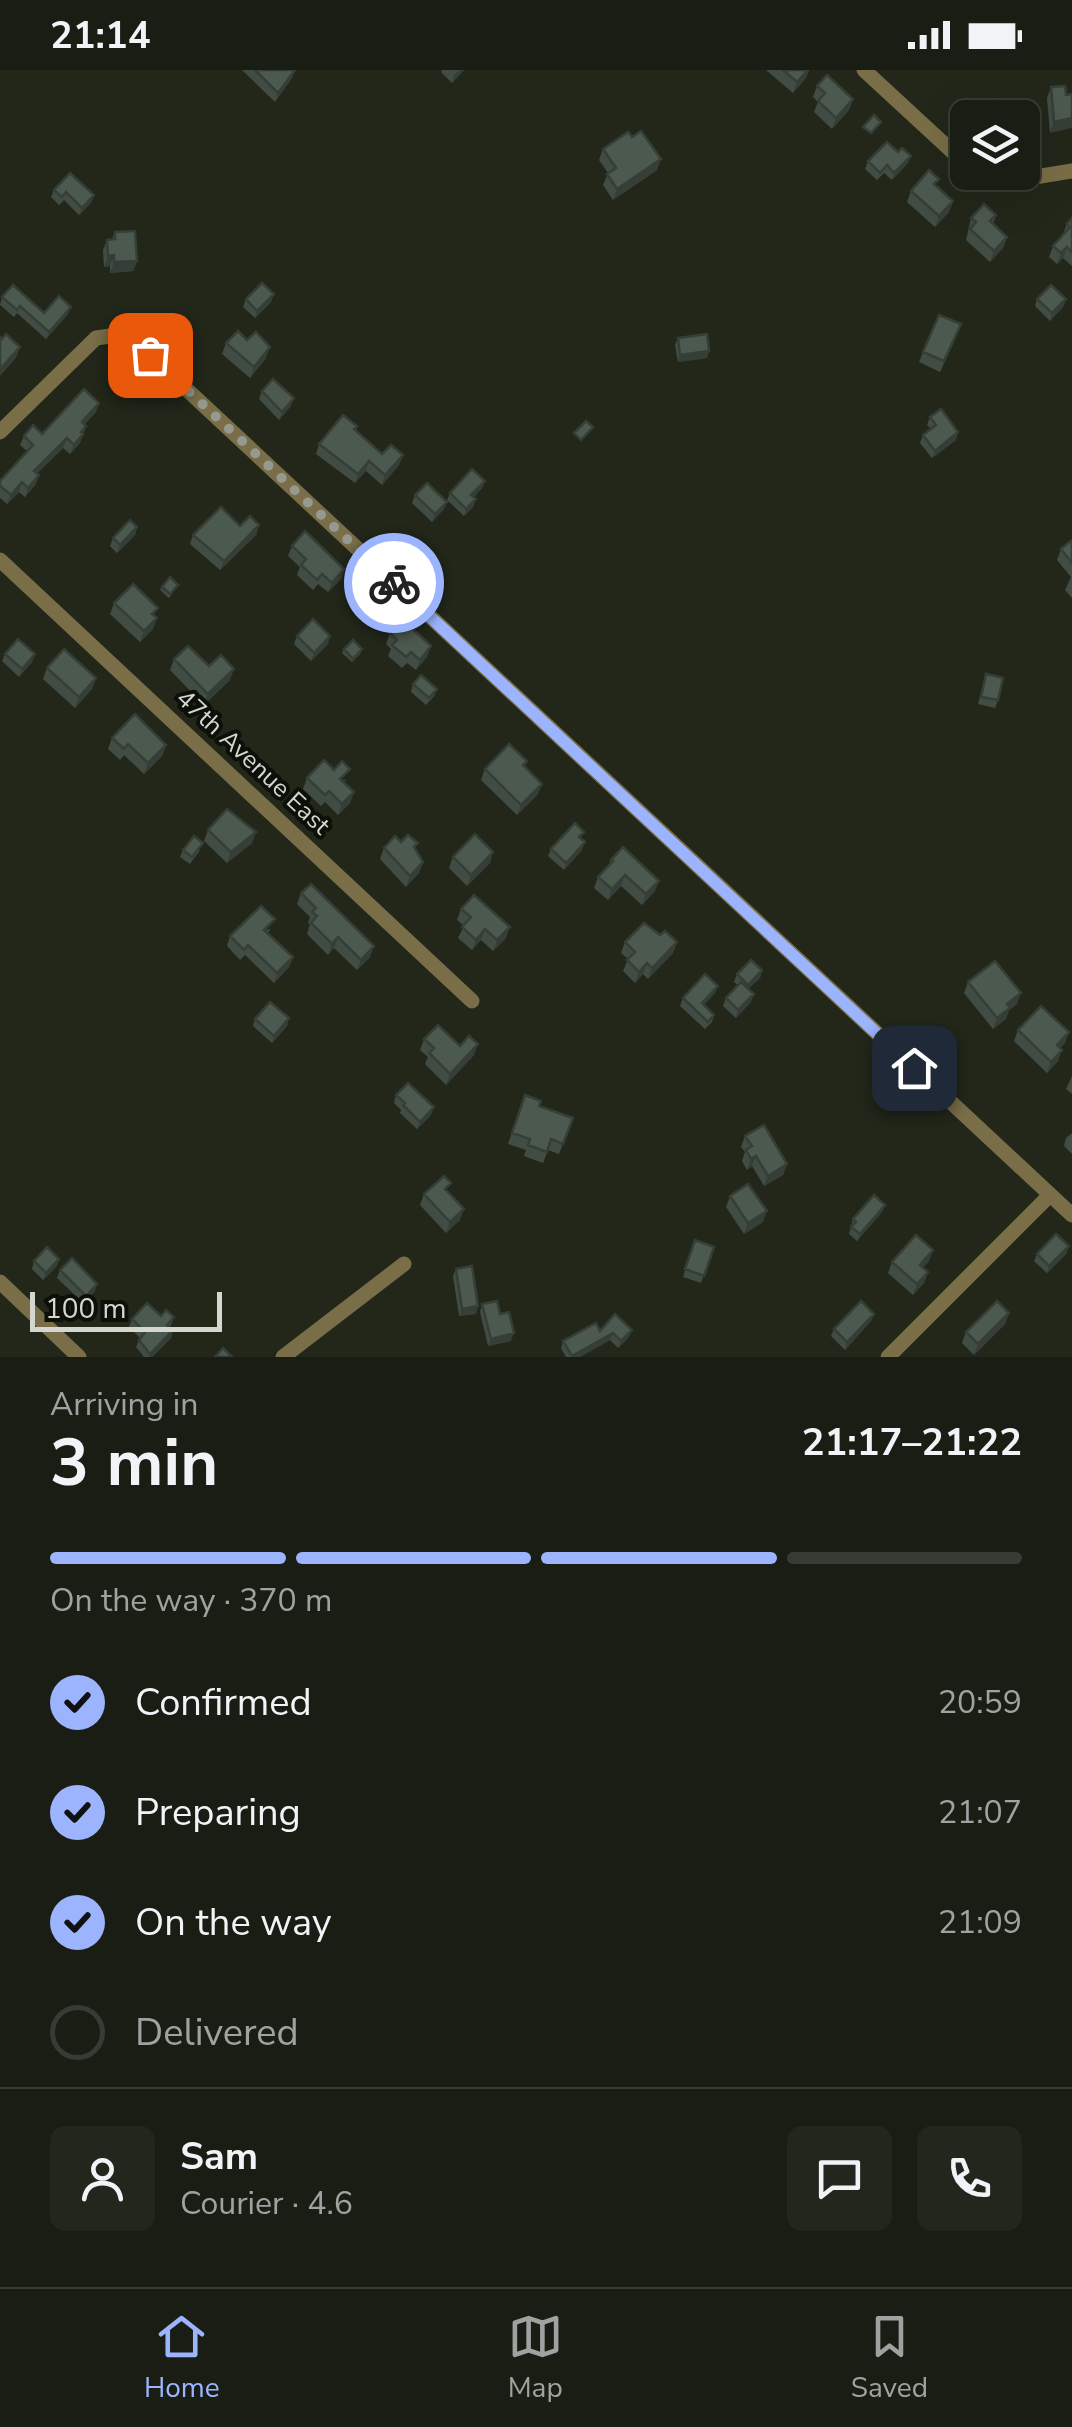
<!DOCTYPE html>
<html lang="en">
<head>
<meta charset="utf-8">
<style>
  :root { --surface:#1a1d14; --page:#23261d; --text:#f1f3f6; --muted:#9fa2a0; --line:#383b34; --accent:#9cb4fd }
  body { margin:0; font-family:"Nunito Sans",sans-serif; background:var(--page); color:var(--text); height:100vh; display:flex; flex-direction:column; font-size:38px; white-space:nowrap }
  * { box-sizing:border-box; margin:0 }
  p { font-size:32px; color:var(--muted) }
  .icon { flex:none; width:55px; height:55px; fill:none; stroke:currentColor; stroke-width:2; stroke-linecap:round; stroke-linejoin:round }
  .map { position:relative; height:1287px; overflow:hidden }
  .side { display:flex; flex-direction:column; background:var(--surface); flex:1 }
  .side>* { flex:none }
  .tools { position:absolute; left:950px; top:30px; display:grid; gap:20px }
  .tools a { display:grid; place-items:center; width:90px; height:90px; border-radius:15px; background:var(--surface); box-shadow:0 10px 40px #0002,0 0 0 2px var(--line); font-size:50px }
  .scale { position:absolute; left:30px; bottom:25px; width:192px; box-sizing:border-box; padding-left:10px; border:5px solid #d4d7cf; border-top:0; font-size:28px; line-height:35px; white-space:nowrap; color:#d4d7cf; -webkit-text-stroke:8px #0d0f09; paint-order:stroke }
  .pin { position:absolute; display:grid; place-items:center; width:85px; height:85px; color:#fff; margin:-42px; border-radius:20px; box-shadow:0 5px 15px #0006 }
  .courier { position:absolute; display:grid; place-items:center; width:100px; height:100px; margin:-50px; border:8px solid #9cb4fd; border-radius:50%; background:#fff; color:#222; box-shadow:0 2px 12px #0007 }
  .summary em { font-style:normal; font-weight:700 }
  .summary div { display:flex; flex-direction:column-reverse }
  .summary { display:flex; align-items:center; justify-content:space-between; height:170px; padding:0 50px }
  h1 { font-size:65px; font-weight:700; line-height:75px }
  .bar { display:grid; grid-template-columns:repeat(4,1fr); gap:15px 10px; align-content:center; height:120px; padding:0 50px }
  .bar i { height:12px; border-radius:8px; background:var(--line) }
  .bar .selected { background:var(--accent) }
  .bar p { grid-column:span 4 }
  .line { display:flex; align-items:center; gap:25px; padding:0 50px; border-top:2px solid var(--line) }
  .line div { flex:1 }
  .round { display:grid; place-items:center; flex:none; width:105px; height:105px; border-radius:15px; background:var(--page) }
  ol { padding:0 50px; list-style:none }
  li { display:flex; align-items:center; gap:30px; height:110px }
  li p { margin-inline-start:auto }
  li .icon { padding:10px; border-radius:50%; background:var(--accent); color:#111; stroke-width:4 }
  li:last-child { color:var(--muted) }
  li i { width:55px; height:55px; border:5px solid var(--line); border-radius:50% }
  .status { display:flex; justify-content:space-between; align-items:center; height:70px; padding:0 50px; background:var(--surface); direction:ltr }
  .status svg { height:28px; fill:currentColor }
  .menu { display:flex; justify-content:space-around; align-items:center; height:140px; border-top:2px solid var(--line); background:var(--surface); font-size:28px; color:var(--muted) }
  .menu a { display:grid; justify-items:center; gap:5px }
  .menu .selected { color:var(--accent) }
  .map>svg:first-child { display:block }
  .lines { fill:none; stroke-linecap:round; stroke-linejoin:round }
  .minor { stroke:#796e47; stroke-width:15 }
  .wall { fill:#414d44 }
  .shaded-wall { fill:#353e37 }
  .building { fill:#4c594f; stroke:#353e37; stroke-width:2.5 }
  .done { stroke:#969990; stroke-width:10; stroke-dasharray:0 18 }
  .route { stroke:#9cb4fd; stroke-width:12 }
  .labels { text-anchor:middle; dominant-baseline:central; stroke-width:8; stroke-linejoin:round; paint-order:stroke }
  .street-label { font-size:25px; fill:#d4d7cf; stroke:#0d0f09 }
</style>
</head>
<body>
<div class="status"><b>21:14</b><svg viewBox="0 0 49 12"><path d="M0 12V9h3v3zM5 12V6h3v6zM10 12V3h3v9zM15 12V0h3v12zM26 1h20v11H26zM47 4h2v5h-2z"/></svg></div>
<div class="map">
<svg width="1072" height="1287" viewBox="0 0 1072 1287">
  <rect width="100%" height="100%" fill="#22271a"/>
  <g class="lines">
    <path class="minor" d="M864,0l104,96
      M977,102l34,9 61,-10
      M0,362l96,-94 21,-3 22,10 933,870
      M0,490l472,441
      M0,1212l79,75
      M283,1287l121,-93
      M888,1287l162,-162"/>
  </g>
  <path class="wall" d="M242,0h53l-3,8 -17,24z
    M442,0h22l-12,13 -11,-11z
    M766,0h43l-3,8 -13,15z
    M817,16l36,13 -4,11 -17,19 -18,-17 4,-10 -5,-5z
    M1051,17l15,8 -16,38 -3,-35z
    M603,79l54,21 -44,30 -10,-15 5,-12 -9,-13z
    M868,91l40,2 -16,17 -8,-7 -7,7 -12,-11z
    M936,116l17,15 -4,11 -14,15 -28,-25 4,-11z
    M54,120l40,5 -3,8 -12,12 -15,-15 -5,5 -8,-8z
    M996,145l-3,9 14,13 -4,11 -13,14 -24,-22 5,-22z
    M1072,148v48l-9,-8 -6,6 -8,-7 4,-11 10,-12 4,-10z
    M115,162l22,29 -4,10 -23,2v-7l-6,1 -1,-17 4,-10 5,-1z
    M2,227l42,16 27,-6 -3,7 -22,25 -29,-26 -3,4 -14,-12z
    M246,229l25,3 -16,16 -12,-11z
    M1037,229h29l-3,8 -13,14 -15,-15z
    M957,265l-17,37 -21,-10 4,-10z
    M678,268l31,13 -2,7 -29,4 -3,-17z
    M226,273l40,15 -16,20 -28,-24z
    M262,321l29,15 -12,14 -20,-21z
    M96,342l-12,13 2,1 -6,17 -10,11 -7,-6 -26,25 -1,11 -11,13 -6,-5 -12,12 -7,-6v-17l27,-30 -7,-6 4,-9 18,-2z
    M930,347l26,23 -24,18 -12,-15 3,-8 8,-6 -4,-4z
    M357,356l-2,4 27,24 21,1 -4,10 -17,20 -16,-14 -11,12 -39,-29 3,-10z
    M485,411l-3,7 -8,9 2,2 -3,8 -9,9 -17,-16 3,-7z
    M415,425l32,7 -3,7 -12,13 -20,-19z
    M259,455l-3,10 -36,35 -30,-26 3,-9 47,-9z
    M137,457l-2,8 -18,18 -7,-7 3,-8z
    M1072,470v58l-7,-8 6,-13 -14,-17 4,-11z
    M292,476l52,23 -3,10 -13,13 -10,-8 -5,6 -16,-15 3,-8 -12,-11z
    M178,515l-9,13 -9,-8 2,-3z
    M114,533l41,14 -2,12 -13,13 -30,-28z
    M390,563l37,24 -11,13 -9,-7 -5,5 -14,-12 3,-7 -5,-5z
    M297,566l31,8 -17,17 -17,-17z
    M344,579l17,4 -9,9 -10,-9z
    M5,584h30l-3,8 -13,15 -17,-16z
    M174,589l35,7 21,14 -26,25 -34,-35z
    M47,598l49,10 -4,11 -17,19 -32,-29z
    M986,604l12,26 -3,8 -17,-4z
    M413,614l24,5 -3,7 -8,9 -15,-13z
    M112,668l54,7 -4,11 -18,18 -20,-19 -4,5 -12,-11z
    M527,691l-2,5 13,28 -21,21 -36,-35 4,-11z
    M307,708l39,2 -2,2 10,10 -4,11 -12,12 -13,-13 -4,4 -18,-17z
    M208,760l48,2 -4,11 -25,20 -23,-22z
    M581,769l1,11 -18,20 -16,-14 3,-7z
    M401,772l17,1 -3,6 8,13 -4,11 -13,14 -26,-28 4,-11z
    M183,780h17l-10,14 -10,-7z
    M493,782l-3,11 -23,23 -18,-18 4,-11z
    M611,790l44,31 -13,14 -21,-19 -13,14 -14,-12 4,-11 10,-11z
    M301,823l69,64 -13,13 -23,-22 -6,7 -21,-21 3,-10 -2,-1 2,-6 -13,-13z
    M461,839l45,29 -13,13 -12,-11 -9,10 -14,-12 6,-12 -7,-6z
    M271,859l-4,4 26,24 -4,10 -15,16 -29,-28 -5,5 -13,-14 3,-10z
    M660,865l17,7 -4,11 -25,26 -5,-5 -8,9 -12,-12 5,-12 -7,-6 4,-11z
    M762,900l-2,8 -12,11 3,13 -15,16 -13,-12 3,-8 12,-13 -4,-3 3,-8z
    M968,912l49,22 -8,6 -3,9 -13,10 -29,-36z
    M715,923l-11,12 10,10 -2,7 -7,7 -25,-23 3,-8z
    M289,948l-2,8 -15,17 -19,-17 2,-7z
    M1018,960l47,13 -5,5 -2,13 -11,12 -33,-32z
    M424,969l36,7 14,9 -28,30 -21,-21 3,-7 -8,-7z
    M1072,1006v18l-6,-5z
    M396,1025l35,20 -14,14 -17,-16 1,-3 -7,-7z
    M525,1025l14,11 34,12 -14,36 -11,-4 -5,13 -19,-7 2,-6 -18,-6z
    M1072,1063v21l-8,-8 2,-8z
    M745,1066l42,28 -4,11 -19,11 -12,-20 -5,4 -5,-9 3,-9 -4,-5z
    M424,1124l36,26 -14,13 -26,-28z
    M730,1126l33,26 -19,12 -18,-27z
    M882,1142l-25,29 -8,-7 4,-15z
    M695,1170l19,7 -13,36 -18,-6z
    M1069,1176l-3,8 -19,19 -13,-12 3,-7z
    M59,1189l-2,7 -14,14 -11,-11 2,-8z
    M929,1191l-6,7 5,4 -4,11 -11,12 -25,-22 4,-11z
    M456,1199l22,37 -2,8 -17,2 -6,-40z
    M60,1200l35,21 -12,12 -26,-25z
    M482,1234l18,10 11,27 -23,5 -8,-34z
    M1009,1243l-4,11 -31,31 -12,-12 4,-11z
    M874,1244l-3,7 -26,29 -14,-14 3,-7z
    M174,1247l-4,10 3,3 -2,8 -19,19h-8l-8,-10 4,-9 -11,-11 3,-8z
    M600,1261l29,6 -11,11 -8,-8 -30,17h-14l-5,-9 2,-7z"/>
  <path class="shaded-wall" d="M295,0l-3,8 -17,24 3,-9z
    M460,0h4l-12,13 2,-8z
    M808,0h1l-3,8 -13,15 4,-11z
    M853,29l-4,11 -17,19 4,-11z
    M1072,48v10l-22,5 4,-11z
    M911,86l-3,7 -16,17 2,-7z
    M661,89l-4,11 -44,30 4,-11z
    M94,125l-3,8 -12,12 3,-7z
    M953,131l-4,11 -14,15 4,-11z
    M1007,167l-4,11 -13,14 4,-11z
    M1067,177l-4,11 -6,6 4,-11z
    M114,185l-4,11 -6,1 4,-11z
    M137,191l-4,10 -23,2 4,-11z
    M274,224l-3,8 -16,16 2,-7z
    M1066,229l-3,8 -13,14 2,-8z
    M71,237l-3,7 -22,25 3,-7z
    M20,277l-4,11 -16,18v-7z
    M270,277l-4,11 -16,20 4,-11z
    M709,281l-2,7 -29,4 2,-7z
    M294,328l-3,8 -12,14 3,-8z
    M99,333l-3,9 -18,19 4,-9z
    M86,356l-6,17 -10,11 4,-9z
    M958,362l-2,8 -24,18 3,-7z
    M67,368l-4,10 -32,32 3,-9z
    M403,385l-4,10 -17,20 3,-10z
    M369,391l-3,10 -11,12 3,-9z
    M39,405l-3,9 -11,13 3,-9z
    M485,411l-3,7 -13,14 2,-7z
    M22,412l-3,10 -12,12 4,-9z
    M476,429l-3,8 -9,9 2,-7z
    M447,432l-3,7 -12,13 3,-8z
    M259,455l-3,10 -36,35 4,-9z
    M137,457l-2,8 -18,18 3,-8z
    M344,499l-3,10 -13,13 4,-9z
    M157,548l-4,11 -13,13 4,-11z
    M330,566l-2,8 -17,17 3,-8z
    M431,576l-4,11 -11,13 4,-10z
    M35,584l-3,8 -13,15 3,-8z
    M234,599l-4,11 -26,25 4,-11z
    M96,608l-4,11 -17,19 4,-11z
    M166,675l-4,11 -18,18 4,-11z
    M542,714l-4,10 -21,21 4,-10z
    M354,722l-4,11 -12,12 4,-11z
    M256,762l-4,11 -25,20 4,-11z
    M585,772l-3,8 -18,20 2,-7z
    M493,782l-3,11 -23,23 4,-11z
    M423,792l-4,11 -13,14 4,-11z
    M625,805l-4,11 -13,14 4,-11z
    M659,811l-4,10 -13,14 4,-11z
    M510,857l-4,11 -13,13 4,-11z
    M485,859l-4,11 -9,10 4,-10z
    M338,867l-4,11 -6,7 4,-11z
    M677,872l-4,11 -25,26 4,-11z
    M374,876l-4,11 -13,13 4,-10z
    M293,887l-4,10 -15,16 3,-10z
    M647,893l-4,11 -8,9 4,-11z
    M762,900l-2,8 -15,14 3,-7z
    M718,916l-3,7 -16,17 3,-7z
    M1021,923l-4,11 -8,6 -3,9 -13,10 4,-11 10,-14z
    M754,924l-3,8 -15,16 2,-8z
    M289,948l-2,8 -15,17 2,-7z
    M1069,962l-4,11 -12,13 4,-11z
    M478,974l-4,11 -28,30 4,-11z
    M1062,980l-4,11 -11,12 4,-11z
    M434,1037l-3,8 -14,14 3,-7z
    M756,1086l-4,10 -5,4 4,-11z
    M787,1094l-4,11 -19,11 4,-10z
    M885,1135l-3,7 -25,29 3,-7z
    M464,1139l-4,11 -14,13 4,-11z
    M767,1141l-4,11 -19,12 4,-11z
    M1069,1176l-3,8 -19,19 2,-7z
    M933,1180l-4,11 -13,15 4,-11z
    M59,1189l-2,7 -14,14 3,-7z
    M928,1202l-4,11 -11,12 4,-11z
    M97,1214l-2,7 -12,12 3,-7z
    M478,1236l-2,8 -17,2 3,-7z
    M1009,1243l-4,11 -31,31 4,-11z
    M874,1244l-3,7 -26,29 2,-8z
    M173,1260l-2,8 -19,19h-3z
    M632,1260l-3,7 -11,11 3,-7z
    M514,1263l-3,8 -23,5 3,-7z
    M613,1263l-3,7 -30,17h-9z"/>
  <path class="building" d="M255,0h40l-17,23z
    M783,0h25l-11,12z
    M827,5l26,24 -17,19 -18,-17 7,-8 -8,-7z
    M1065,16l1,9 6,-1v24l-18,4 -3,-35z
    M999,35l17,2v5l13,2 -3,25h-4v-21h-24z
    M874,45l7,7 -10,11 -8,-6z
    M641,61l20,28 -44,30 -10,-15 9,-6 -13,-19 25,-17 4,5z
    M887,72l11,10 4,-4 9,8 -17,17 -7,-8 -7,8 -12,-12z
    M929,100l10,9 -5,5 19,17 -14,15 -28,-25z
    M70,103l24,22 -12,13 -16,-16 -4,5 -8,-7z
    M984,134l12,11 -6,6 17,16 -13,14 -24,-22 6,-7 -5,-4z
    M1072,148v34l-5,-5 -6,6 -8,-7 17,-19 -3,-3z
    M135,161l2,30 -23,1v-7l-6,1 -1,-16 8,-1v-7z
    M262,213l12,11 -17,17 -11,-12z
    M13,215l31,28 15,-17 12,11 -22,25 -29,-26 -3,4 -15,-13z
    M1051,215l15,14 -14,14 -15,-14z
    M939,245l22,9 -17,37 -21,-9z
    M238,261l9,9 9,-8 14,15 -16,20 -28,-24z
    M6,264l14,13 -20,22v-32l2,2z
    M707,264l2,17 -29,4 -2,-17z
    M273,309l21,19 -12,14 -20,-21z
    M84,319l15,14 -17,19 4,4 -5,6 2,2 -9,11 -7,-7 -33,33 5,4 -11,13 -6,-6 -11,13 -11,-9v-5l33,-36 -9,-9 9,-11 9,9z
    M941,339l17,23 -23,19 -12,-16 13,-10 -6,-8z
    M343,345l14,11 -3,3 28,25 9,-9 12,10 -18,20 -16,-14 -11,13 -39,-30z
    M586,351l7,6 -12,13 -7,-7z
    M472,399l13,12 -14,14 5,4 -10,10 -16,-16z
    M427,413l20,19 -12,12 -20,-19z
    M221,437l19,19 10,-10 9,9 -35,36 -31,-26z
    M130,450l7,7 -17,18 -7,-7z
    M305,461l39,38 -12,14 -10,-9 -5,6 -16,-15 5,-6 -14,-13z
    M1072,470v23l-11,-14z
    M170,507l8,8 -8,9 -8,-7z
    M133,514l25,24 -6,6 5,4 -13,13 -30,-28z
    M313,549l17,17 -16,17 -17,-17z
    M402,549l29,27 -11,14 -9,-8 -5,5 -14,-12 5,-5 -7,-7z
    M18,569l17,15 -13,15 -17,-15z
    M353,570l9,9 -9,10 -9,-10z
    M188,576l21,20 12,-11 13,14 -26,25 -34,-35z
    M64,579l32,29 -17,19 -32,-29z
    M986,604l17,4 -5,22 -17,-3z
    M421,605l16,14 -8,9 -16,-14z
    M135,644l31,31 -18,18 -20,-19 -4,5 -12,-11z
    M509,674l18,17 -4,4 19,19 -21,21 -36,-36z
    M324,690l10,10 8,-9 8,8 -10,10 14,13 -12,12 -13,-13 -4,4 -18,-17z
    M227,739l29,23 -25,20 -23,-22z
    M575,753l9,9 -5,5 6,5 -19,21 -15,-14z
    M475,764l18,18 -22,23 -18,-18z
    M408,765l10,8 -4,4 9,15 -13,14 -26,-28 11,-12 6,6z
    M194,766l9,7 -11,14 -9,-7z
    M623,777l36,34 -13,13 -21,-19 -13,14 -14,-12 15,-16 -2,-1z
    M311,814l63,62 -13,14 -23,-23 -6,7 -21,-21 6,-7 -5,-4 4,-4 -15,-15z
    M474,825l36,32 -13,13 -12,-11 -9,11 -14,-13 9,-10 -10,-8z
    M261,836l14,13 -11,11 29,27 -16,16 -29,-28 -4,5 -14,-14z
    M644,853l16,12 5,-4 12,11 -25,26 -5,-5 -8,9 -12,-12 8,-8 -10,-10z
    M751,890l11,10 -14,15 -11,-11z
    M995,891l26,32 -14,11 3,4 -13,10 -29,-36z
    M705,904l13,12 -16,17 12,12 -6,7 -25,-24z
    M741,912l13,12 -16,16 -12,-12z
    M270,932l19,16 -15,18 -19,-17z
    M1041,936l28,26 -12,13 5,5 -11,12 -33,-32z
    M438,955l22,21 9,-10 9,8 -28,30 -21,-21 5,-5 -10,-9z
    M408,1013l26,24 -14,15 -17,-17 2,-2 -9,-8z
    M525,1025l16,6 -2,5 34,12 -10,26 -12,-5 -4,13 -19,-7 2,-6 -18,-6z
    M764,1055l23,39 -19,12 -12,-20 -5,3 -5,-9 6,-4 -7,-10z
    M444,1106l7,7 -6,6 19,20 -14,13 -26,-28z
    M748,1114l19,27 -19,12 -18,-27z
    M874,1125l11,10 -25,29 -9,-7 5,-5 -3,-3z
    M1056,1164l13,12 -20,20 -12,-12z
    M916,1165l17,15 -13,15 8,7 -11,12 -25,-22z
    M695,1170l19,7 -10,29 -19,-7z
    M47,1177l12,12 -13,14 -12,-12z
    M72,1188l25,26 -11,12 -26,-26z
    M472,1196l6,40 -16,3 -6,-40z
    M497,1231l3,13 9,-2 5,21 -23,6 -9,-35z
    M861,1231l13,13 -27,28 -13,-13z
    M997,1231l12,12 -31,31 -12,-12z
    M147,1233l14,13 5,-6 8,7 -7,8 6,5 -23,24 -11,-14 6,-8 -13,-13z
    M615,1244l17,16 -11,11 -8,-8 -41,23 -9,-15 33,-18 4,8z
    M223,1278l9,9h-17z"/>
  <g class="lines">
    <path class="done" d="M150,285l244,228"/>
    <path class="route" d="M394,513l520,485"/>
  </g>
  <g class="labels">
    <g class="street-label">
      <text transform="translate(253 692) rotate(43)">47th Avenue East</text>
    </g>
  </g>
</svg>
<div class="tools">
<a><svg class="icon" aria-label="layers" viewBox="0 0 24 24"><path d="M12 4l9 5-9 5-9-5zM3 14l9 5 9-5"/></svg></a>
</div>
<div class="scale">100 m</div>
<div class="pin" style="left:150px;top:285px;background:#ea580c"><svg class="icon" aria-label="bag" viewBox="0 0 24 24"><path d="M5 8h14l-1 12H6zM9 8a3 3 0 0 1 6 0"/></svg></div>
<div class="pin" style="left:914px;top:998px;background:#1f2937"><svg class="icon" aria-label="home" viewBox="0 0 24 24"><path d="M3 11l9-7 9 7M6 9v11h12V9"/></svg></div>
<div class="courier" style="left:394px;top:513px"><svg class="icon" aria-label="bike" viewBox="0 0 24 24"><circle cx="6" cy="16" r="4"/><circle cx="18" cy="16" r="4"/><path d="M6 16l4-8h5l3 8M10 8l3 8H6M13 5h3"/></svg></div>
</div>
<section class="side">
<div class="summary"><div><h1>3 min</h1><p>Arriving in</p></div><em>21:17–21:22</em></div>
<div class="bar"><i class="selected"></i><i class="selected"></i><i class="selected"></i><i></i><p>On the way · 370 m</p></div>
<ol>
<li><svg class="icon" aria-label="check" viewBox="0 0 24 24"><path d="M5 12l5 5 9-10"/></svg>Confirmed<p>20:59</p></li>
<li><svg class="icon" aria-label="check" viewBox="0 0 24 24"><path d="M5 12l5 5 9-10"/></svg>Preparing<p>21:07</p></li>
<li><svg class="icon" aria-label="check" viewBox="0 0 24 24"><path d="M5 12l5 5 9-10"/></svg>On the way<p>21:09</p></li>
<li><i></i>Delivered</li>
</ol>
<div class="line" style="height:180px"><a class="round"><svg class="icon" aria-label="person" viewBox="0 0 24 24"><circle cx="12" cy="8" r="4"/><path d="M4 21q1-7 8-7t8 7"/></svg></a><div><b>Sam</b><p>Courier · 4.6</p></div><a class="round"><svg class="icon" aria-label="chat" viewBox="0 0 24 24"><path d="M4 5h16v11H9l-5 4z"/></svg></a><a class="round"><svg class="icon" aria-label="phone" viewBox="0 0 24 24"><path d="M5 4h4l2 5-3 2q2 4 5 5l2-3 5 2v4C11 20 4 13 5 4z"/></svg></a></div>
</section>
<nav class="menu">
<a class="selected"><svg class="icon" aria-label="home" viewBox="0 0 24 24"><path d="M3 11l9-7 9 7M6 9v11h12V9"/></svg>Home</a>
<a><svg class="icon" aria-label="map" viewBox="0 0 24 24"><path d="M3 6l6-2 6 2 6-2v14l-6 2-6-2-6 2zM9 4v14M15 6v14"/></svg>Map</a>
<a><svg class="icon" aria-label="saved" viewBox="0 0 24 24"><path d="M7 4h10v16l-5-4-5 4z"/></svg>Saved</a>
</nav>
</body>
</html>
